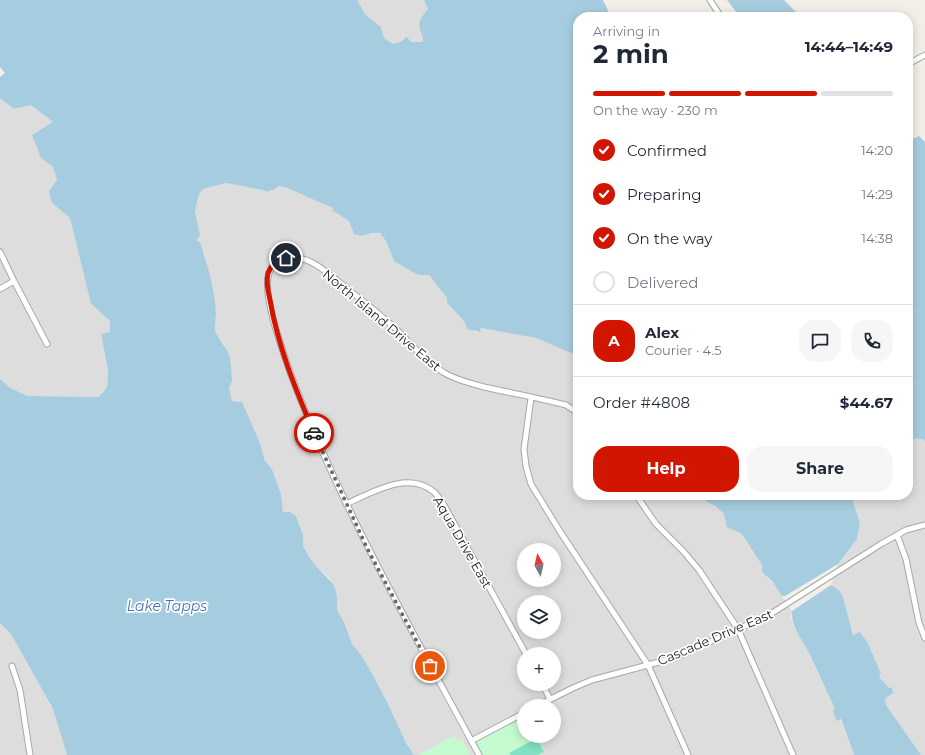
<!DOCTYPE html>
<html lang="en">
<head>
<meta charset="utf-8">
<style>
  :root { --surface:#fff; --page:#f6f6f7; --text:#1f2937; --muted:#747a83; --line:#e0e1e3; --accent:#d11500 }
  body { margin:0; font-family:Montserrat,sans-serif; background:var(--page); color:var(--text); height:100vh; display:flex; flex-direction:column; font-size:15px; white-space:nowrap }
  * { box-sizing:border-box; margin:0 }
  p { font-size:13px; color:var(--muted) }
  .icon { flex:none; width:22px; height:22px; fill:none; stroke:currentColor; stroke-width:2; stroke-linecap:round; stroke-linejoin:round }
  .map { position:relative; flex:1; overflow:hidden }
  .side { position:absolute; left:573px; top:12px; width:340px; height:488px; display:flex; flex-direction:column; background:var(--surface); border-radius:16px; box-shadow:0 2px 10px #0003 }
  .side>* { flex:none }
  .needle { width:26px; rotate:352deg }
  .tools { position:absolute; left:517px; top:543px; display:grid; gap:8px }
  .tools a { display:grid; place-items:center; width:44px; height:44px; border-radius:50%; background:var(--surface); box-shadow:0 2px 10px #0003; font-size:20px }
  .pin { position:absolute; display:grid; place-items:center; width:34px; height:34px; color:#fff; margin:-17px; border:2px solid #fff; border-radius:50%; box-shadow:0 1px 4px #0007 }
  .courier { position:absolute; display:grid; place-items:center; width:40px; height:40px; margin:-20px; border:3px solid #d11500; border-radius:50%; background:#fff; color:#222; box-shadow:0 1px 5px #0007 }
  .headline em { font-style:normal; font-weight:700 }
  .headline div { display:flex; flex-direction:column-reverse }
  .headline { display:flex; align-items:center; justify-content:space-between; height:68px; padding:0 20px }
  h1 { font-size:26px; font-weight:700; line-height:30px }
  .bar { display:grid; grid-template-columns:repeat(4,1fr); gap:6px 4px; align-content:center; height:48px; padding:0 20px }
  .bar i { height:5px; border-radius:3px; background:var(--line) }
  .bar .active { background:var(--accent) }
  .bar p { grid-column:span 4 }
  .line { display:flex; align-items:center; gap:10px; padding:0 20px; border-top:1px solid var(--line) }
  .line div { flex:1 }
  .round { display:grid; place-items:center; flex:none; width:42px; height:42px; border-radius:16px; background:var(--page) }
  ol { padding:0 20px; list-style:none }
  li { display:flex; align-items:center; gap:12px; height:44px }
  li p { margin-inline-start:auto }
  li .icon { padding:4px; border-radius:50%; background:var(--accent); color:#fff; stroke-width:4 }
  li:last-child { color:var(--muted) }
  li i { width:22px; height:22px; border:2px solid var(--line); border-radius:50% }
  .button { display:flex; gap:8px; margin-top:auto; padding:8px 20px }
  .button a { flex:1; height:46px; border-radius:16px; background:var(--accent); color:#fff; font-size:16px; font-weight:700; line-height:46px; text-align:center }
  .button a+a { background:var(--page); color:var(--text) }
  .map>svg:first-child { display:block }
  .residential { fill:#dedddd; fill-rule:evenodd }
  .park { fill:#c4fbce }
  .pitch { fill:#83e1c6 }
  .water { fill:#a6cddf }
  .lines { fill:none; stroke-linecap:round; stroke-linejoin:round }
  .street-casing { stroke:#a7a7a7; stroke-width:7 }
  .street { stroke:#fff; stroke-width:5 }
  .done { stroke:#696866; stroke-width:4; stroke-dasharray:0 7.2 }
  .route { stroke:#d11500; stroke-width:5 }
  .labels { text-anchor:middle; dominant-baseline:central; stroke-width:3.5; stroke-linejoin:round; paint-order:stroke }
  .street-label { font-size:13px; fill:#202020; stroke:#fff }
  .water-label { font-size:14px; font-style:italic; fill:#4974b3; stroke:#fff }
</style>
</head>
<body>
<div class="map">
<svg width="925" height="755" viewBox="0 0 925 755">
  <rect width="100%" height="100%" fill="#f1efe7"/>
  <path class="residential" d="M357,0h67l4,9 -4,6 -1,27h-12l-8,-3 -3,3 -7,2 -9,-6 -3,-11 -16,-13z
    M0,98l14,11 17,-4 23,17 -13,36 12,9 4,13 -5,23 18,15 21,86 19,17v11l-9,2 7,36 -1,17 -8,10 -71,-1 -18,-8 -10,-9z
    M226,183l36,7 6,2 2,-2h4l5,-4 8,2 47,20 -1,2 16,11 13,15 14,-4 6,3 4,6 8,20 22,13 3,1h10l18,23v5l29,30 3,-1 2,-4 55,10 42,18v139h125l13,12 8,7 2,10 4,5 11,4 21,32v6l2,3 10,10 18,27 -1,6 3,10 14,24 27,58 2,11 3,-1 14,36h-384l-8,-15 -5,1 -3,-5 -35,19h-5l-8,-12 -16,-35 -17,-33 -12,-19 -9,-12 -8,-22 -7,-12v-14l-7,-17 -14,-13 -8,-11 -5,-9 -1,-14 -6,-16 -6,-4h-7l-2,-18 -9,-25 -7,-8 -5,-18 -7,-16 -14,-26 -7,1 -3,-14 3,-7 -9,-38 -6,-8 -3,-7 2,-15 -4,-25 -7,-33 -7,-13 -3,-31 4,-17 4,-5zM524,550h30v30h-30zM524,602h30v30h-30zM524,654h30v30h-30zM524,706h30v30h-30z
    M908,438l14,1 3,2v314h-4l-35,-50 -1,-6 6,-4 1,-8 -3,1 -10,-11 2,-3 -13,-31 -8,-11 -7,3 -10,-38 -4,-7 -8,-5 7,-21 19,-25 3,-16 -9,-28h57z
    M0,623l11,11 42,75 14,46h-67z"/>
  <path class="park" d="M524,717v19h12l9,16 -5,3h-58l-5,-11 1,-4z
    M455,736l2,5 5,-1 8,15h-51z"/>
  <path class="pitch" d="M537,738l7,14 -6,3h-27l-2,-2z"/>
  <path class="water" d="M0,0h357l8,14 16,13 3,11 9,6 7,-2 7,-5 4,5h12c0,-5 -1,-7 -3,-12 -3,-8 3,-15 8,-21l-4,-9h179l8,17h-33v339l-42,-18 -55,-10 -1,4 -13,-3 -2,-7 -18,-19v-5l-18,-23h-10l-3,-1 -22,-13 -8,-20 -6,-8h-8l-10,3 -8,-2 -5,-13 -17,-11 1,-2 -46,-20 -8,-2 -5,4h-4l-2,2 -6,-2 -36,-7 -23,6 -4,5 -4,17 5,25 -3,3 1,3h2c7,20 15,49 16,71 0,6 -2,12 -1,18l15,25 2,25 -3,7 3,13 10,1 18,41 5,18 7,8 9,25 2,18h7l6,4 7,19v11l5,9 8,11 18,19 3,11v14l7,12 8,22 9,11 12,20 17,33 16,35 8,12h-347l-14,-46 -42,-75 -11,-11v-244l10,9 18,8 71,1 8,-10 1,-17 -7,-36 9,-2v-11l-19,-17 -21,-86 -18,-15 -3,-12 8,-11 -4,-13 -12,-9 -9,-23 21,-13 -22,-17 -17,4 -14,-11v-21l5,-4 -5,-6z
    M727,0h57l12,12 14,5h-70z
    M919,136l6,6v299l-3,-2 -14,-1v-297z
    M703,495h148l9,28 -3,16 -19,25 -53,32h-3l-10,-15 -8,-7 -2,-3v-6l-21,-32 -11,-4 -3,-2 -1,-3 -2,-10 -10,-9 -7,-3z
    M831,585l8,5 4,7 10,38 7,-3 8,11 13,31 -2,3 10,11 3,-1 1,6 -8,6 1,6 35,50h-67l-13,-36 -4,2 -4,-10 2,-2c-9,-19 -17,-38 -26,-56 -7,-15 -18,-25 -17,-42z"/>
  <g class="lines">
    <defs>
      <path id="street" d="M710,0l11,17
        M908,64l17,-9
        M0,252l14,29 33,63
        M0,289l14,-8
        M531,398l-7,51 2,17 5,18 28,46 89,135 40,90
        M636,495l20,29 28,28 15,18 39,59 55,126
        M346,504c25,-11 62,-34 88,-12 4,4 8,10 11,15l81,147
        M897,535l9,24 13,64 6,15
        M12,666l8,24 10,65
        M542,684l8,15
        M537,706l36,-18 19,-8 82,-22 95,-43 112,-71 25,-14 19,-5
        M471,741l53,-28
        M479,755c-67,-125 -138,-247 -188,-380 -8,-23 -27,-75 -23,-98 2,-15 17,-21 30,-19 16,2 29,15 41,24 20,16 40,31 58,48 15,15 28,31 46,42 12,8 27,11 41,15 27,6 55,11 82,18l12,8"/>
    </defs>
    <use href="#street" class="street-casing"/>
    <use href="#street" class="street"/>
  </g>
  <g class="lines">
    <path class="done" d="M314,433l53,115 63,118"/>
    <path class="route" d="M286,258c-8,2 -15,7 -18,15 -2,8 0,19 2,27 8,47 26,90 44,133"/>
  </g>
  <g class="labels">
    <g class="street-label">
      <text transform="translate(382 320) rotate(40)">North Island Drive East</text>
      <text transform="translate(463 542) rotate(60)">Aqua Drive East</text>
      <text transform="translate(715 637) rotate(-23)">Cascade Drive East</text>
    </g>
    <g class="water-label">
      <text x="167" y="606">Lake Tapps</text>
    </g>
  </g>
</svg>
<div class="tools">
<a><svg class="needle" viewBox="-14 -14 28 28"><path d="M0-13l5 13h-10z" fill="#e53935"/><path d="M0 13l5-13h-10z" fill="#747a83"/></svg></a>
<a><svg class="icon" aria-label="layers" viewBox="0 0 24 24"><path d="M12 4l9 5-9 5-9-5zM3 14l9 5 9-5"/></svg></a>
<a>+</a>
<a>−</a>
</div>
<div class="pin" style="left:430px;top:666px;background:#ea580c"><svg class="icon" aria-label="bag" viewBox="0 0 24 24"><path d="M5 8h14l-1 12H6zM9 8a3 3 0 0 1 6 0"/></svg></div>
<div class="pin" style="left:286px;top:258px;background:#1f2937"><svg class="icon" aria-label="home" viewBox="0 0 24 24"><path d="M3 11l9-7 9 7M6 9v11h12V9"/></svg></div>
<div class="courier" style="left:314px;top:433px"><svg class="icon" aria-label="car" viewBox="0 0 24 24"><path d="M5 17H2v-5l4-1 3-4h7l3 4 3 1v5h-3M9 17h6M6 11h13"/><circle cx="7" cy="17" r="2"/><circle cx="17" cy="17" r="2"/></svg></div>
<section class="side">
<div class="headline"><div><h1>2 min</h1><p>Arriving in</p></div><em>14:44–14:49</em></div>
<div class="bar"><i class="active"></i><i class="active"></i><i class="active"></i><i></i><p>On the way · 230 m</p></div>
<ol>
<li><svg class="icon" aria-label="check" viewBox="0 0 24 24"><path d="M5 12l5 5 9-10"/></svg>Confirmed<p>14:20</p></li>
<li><svg class="icon" aria-label="check" viewBox="0 0 24 24"><path d="M5 12l5 5 9-10"/></svg>Preparing<p>14:29</p></li>
<li><svg class="icon" aria-label="check" viewBox="0 0 24 24"><path d="M5 12l5 5 9-10"/></svg>On the way<p>14:38</p></li>
<li><i></i>Delivered</li>
</ol>
<div class="line" style="height:72px"><b class="round" style="background:var(--accent);color:#fff">A</b><div><b>Alex</b><p>Courier · 4.5</p></div><a class="round"><svg class="icon" aria-label="chat" viewBox="0 0 24 24"><path d="M4 5h16v11H9l-5 4z"/></svg></a><a class="round"><svg class="icon" aria-label="phone" viewBox="0 0 24 24"><path d="M5 4h4l2 5-3 2q2 4 5 5l2-3 5 2v4C11 20 4 13 5 4z"/></svg></a></div>
<div class="line" style="height:52px"><div>Order #4808</div><b>$44.67</b></div>
<div class="button"><a>Help</a><a>Share</a></div>
</section>
</div>
</body>
</html>
